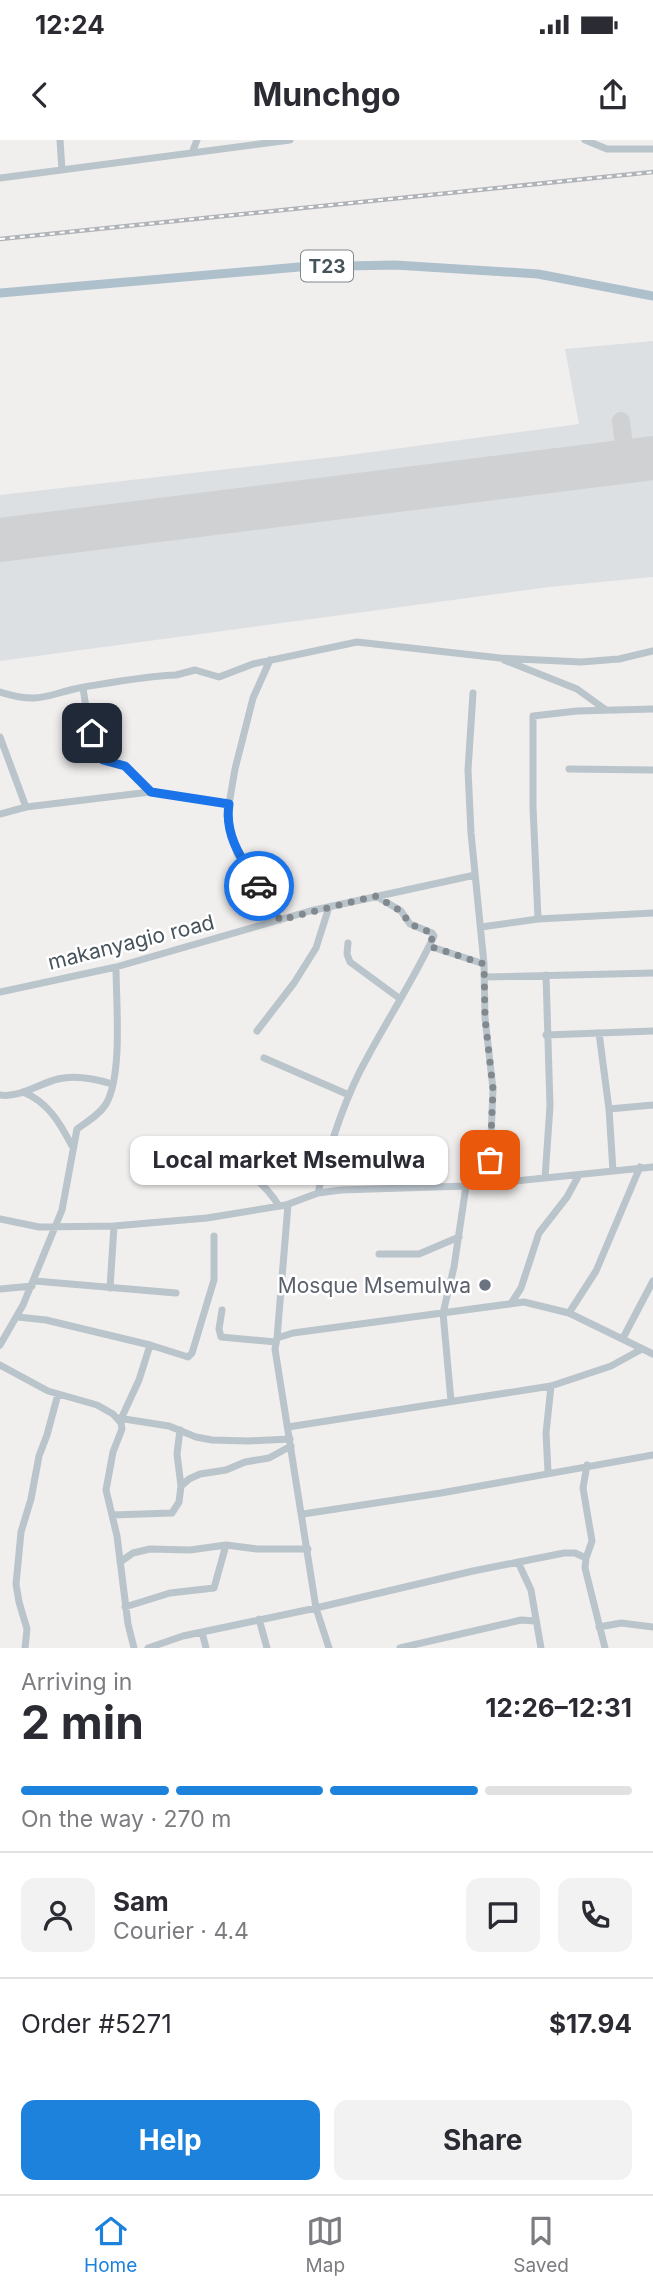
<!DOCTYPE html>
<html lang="en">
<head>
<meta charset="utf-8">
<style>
  :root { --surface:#fff; --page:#f2f2f3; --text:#2b2b33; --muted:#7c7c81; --line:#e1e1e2; --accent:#1d82db }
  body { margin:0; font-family:Inter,sans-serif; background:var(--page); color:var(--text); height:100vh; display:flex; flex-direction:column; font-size:26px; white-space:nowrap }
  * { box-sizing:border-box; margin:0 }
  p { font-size:23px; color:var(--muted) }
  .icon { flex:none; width:38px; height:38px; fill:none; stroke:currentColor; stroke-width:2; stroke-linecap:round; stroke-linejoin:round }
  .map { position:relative; height:1508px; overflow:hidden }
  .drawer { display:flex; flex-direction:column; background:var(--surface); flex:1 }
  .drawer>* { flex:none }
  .pin { position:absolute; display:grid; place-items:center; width:60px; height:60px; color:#fff; margin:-30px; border-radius:14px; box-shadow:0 4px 10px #0006 }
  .courier { position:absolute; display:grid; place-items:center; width:70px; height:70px; margin:-35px; border:5px solid #1a73e8; border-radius:50%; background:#fff; color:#222; box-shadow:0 2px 9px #0007 }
  .bubble { position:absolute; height:49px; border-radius:14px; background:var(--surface); box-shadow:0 2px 5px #0004; font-size:23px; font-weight:700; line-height:49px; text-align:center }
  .overview em { font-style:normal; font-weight:700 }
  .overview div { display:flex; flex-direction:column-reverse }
  .overview { display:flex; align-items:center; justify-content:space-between; height:119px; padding:0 21px }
  h1 { font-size:46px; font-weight:700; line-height:52px }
  .bar { display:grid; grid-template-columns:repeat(4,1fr); gap:10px 7px; align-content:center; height:84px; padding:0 21px }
  .bar i { height:9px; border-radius:5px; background:var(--line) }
  .bar .active { background:var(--accent) }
  .bar p { grid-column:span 4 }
  .line { display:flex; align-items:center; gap:18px; padding:0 21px; border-top:2px solid var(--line) }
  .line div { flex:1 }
  .round { display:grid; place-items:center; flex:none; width:74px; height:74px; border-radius:14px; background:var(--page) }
  .primary-button { display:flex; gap:14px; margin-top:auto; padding:14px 21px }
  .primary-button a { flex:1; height:80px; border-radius:14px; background:var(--accent); color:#fff; font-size:28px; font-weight:700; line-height:80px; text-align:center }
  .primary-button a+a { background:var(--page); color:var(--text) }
  .status { display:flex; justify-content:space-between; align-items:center; height:49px; padding:0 35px; background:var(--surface); direction:ltr }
  .status svg { height:19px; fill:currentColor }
  header { display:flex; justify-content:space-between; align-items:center; height:91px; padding:0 21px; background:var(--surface); font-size:32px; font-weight:700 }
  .tab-bar { display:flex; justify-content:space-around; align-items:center; height:98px; border-top:2px solid var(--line); background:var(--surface); font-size:19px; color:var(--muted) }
  .tab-bar a { display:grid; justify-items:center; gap:4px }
  .tab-bar .active { color:var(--accent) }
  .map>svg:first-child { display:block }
  .airport { fill:#dde0e3 }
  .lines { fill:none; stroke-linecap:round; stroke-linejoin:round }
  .taxiway { stroke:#d0d1d3; stroke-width:18 }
  .runway { stroke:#d0d1d3; stroke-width:44 }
  .minor { stroke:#bac4cb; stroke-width:7 }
  .major { stroke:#aec0cc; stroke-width:9 }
  .rail-casing { stroke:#b0b4b8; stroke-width:4.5 }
  .rail { stroke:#fff; stroke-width:2; stroke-dasharray:5; stroke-linecap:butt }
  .done { stroke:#82898e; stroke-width:7; stroke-dasharray:0 12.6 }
  .route { stroke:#1a73e8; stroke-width:9 }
  .worship-dot { fill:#6b7280; stroke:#fff; stroke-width:2.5 }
  .labels { text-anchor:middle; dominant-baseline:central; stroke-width:5; stroke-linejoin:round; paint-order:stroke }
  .shield { fill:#fff; stroke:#7e878c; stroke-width:2 }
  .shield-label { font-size:19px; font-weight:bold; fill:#47535b }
  .street-label { font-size:21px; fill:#47535b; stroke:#fff }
  .worship-label { font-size:21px; fill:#5b616d; stroke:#fff; text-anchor:end }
</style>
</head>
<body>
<div class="status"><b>12:24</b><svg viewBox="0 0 49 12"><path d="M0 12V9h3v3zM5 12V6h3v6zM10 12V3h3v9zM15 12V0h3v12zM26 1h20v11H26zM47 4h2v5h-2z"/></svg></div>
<header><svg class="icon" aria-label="back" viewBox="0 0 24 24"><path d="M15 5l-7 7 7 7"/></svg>Munchgo<svg class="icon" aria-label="share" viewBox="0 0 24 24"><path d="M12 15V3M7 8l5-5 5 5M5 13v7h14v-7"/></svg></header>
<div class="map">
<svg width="653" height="1508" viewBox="0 0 653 1508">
  <rect width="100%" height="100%" fill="#f1eeee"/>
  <path class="airport" d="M653,201v236l-104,10 -549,74v-166l342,-39 237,-32 -14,-75z"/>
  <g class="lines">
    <path class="taxiway" d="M621,281l5,40"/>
    <path class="runway" d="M0,400l653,-82"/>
    <path class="minor" d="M60,0l2,30
      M585,0l22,9h46
      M192,13l5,-13
      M0,38l290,-38
      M270,520l-17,38 -18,71 -8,47 10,38 43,66
      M504,520l73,29 29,21
      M83,548l6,39 12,29 2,4 22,6 26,26
      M0,552c42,13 46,2 84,-5 30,-5 62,-11 92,-12l19,-5 24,7 34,-13 104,-22 143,16 81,4 38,-3 34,-8
      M473,553l-5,77 3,63 13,131 1,54 8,71 -4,95
      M0,597l26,70
      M569,629l84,1
      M0,674l26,-7 124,-15 79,12
      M538,779l-5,-112v-91l44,-5 76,-2
      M481,787l57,-8 115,-6
      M348,803l-1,11 3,8 49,36
      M429,806l55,18
      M484,837l169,-4
      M0,852l116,-25 194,-56 165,-36
      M257,891l37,-48 22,-35 13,-41
      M599,893l10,76 4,62
      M546,895l107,-4
      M264,918l85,37
      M23,952c25,10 37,31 49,54
      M0,955c20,3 38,-11 58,-16 17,-4 38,0 54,5
      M609,969l44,-4
      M201,1016c35,5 60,21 78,50
      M545,1038l5,-72 -4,-131
      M318,1053c11,-46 26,-94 49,-135 22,-41 48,-81 67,-122l-2,-3 -22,-9 -9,-13 -25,-15
      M0,1079l39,8 75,-1 93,-8 79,-13 32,-12 23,-3 125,-4 187,-19
      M379,1114h40l40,-17
      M35,1141l141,12
      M110,1148l4,-62
      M0,1149l32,-3
      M512,1162l9,-14 18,-55 28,-36 12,-22
      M222,1170l-3,19 2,8 55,5
      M569,1173l27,-42 44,-104
      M18,1177l28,3 104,25 38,12 4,-4 22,-73v-44
      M277,1198l11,-133
      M623,1198l30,-57
      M0,1205l23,-40 39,-95 15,-81c10,-7 22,-14 29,-25 17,-29 10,-103 10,-137
      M0,1225l48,26 49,14 16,9 8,9 1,6 -9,23 -7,38 11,46 11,88 6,24
      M451,1261l-8,-88 11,-46 12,-81
      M118,1278l51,8 27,11 16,3 36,1 42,-2
      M121,1279l18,-39 11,-35
      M288,1287l263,-41 60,-20 31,-17
      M180,1290l-3,24 4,32
      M587,1325l-4,23 9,53 -6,17 -1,10 20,80
      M548,1332l-2,-39 5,-47
      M303,1374l138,-21 212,-38
      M112,1375l60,-2 7,-11 2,-16 8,-7 11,-5 26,-4 19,-8 24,-4 22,-12
      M120,1422l13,-9 17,-4 40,1 36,-5 31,4h51
      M518,1422l13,28 10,58
      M125,1467l45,-14 44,-5 12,-43
      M259,1479l8,29
      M599,1487l22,-4 32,4
      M202,1492l4,16
      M25,1508l2,-19 -8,-27 -3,-18 5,-52 10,-33 8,-43 8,-21 11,-41
      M148,1508l35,-12 133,-28 157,-37 91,-18h11l11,5
      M329,1508l-13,-40 -41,-259 2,-11 16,-5 231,-31 45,11 84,41
      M400,1508l121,-28 14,1"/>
    <path class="major" d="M0,153l299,-26 96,-2 143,9 115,22"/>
    <defs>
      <path id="rail" d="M0,99l653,-67"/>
    </defs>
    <use href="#rail" class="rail-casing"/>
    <use href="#rail" class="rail"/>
  </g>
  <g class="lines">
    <path class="done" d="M259,746l21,34 95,-24 26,15 9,13 22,9 1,3 -4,10 55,18 1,54 8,71 -3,71"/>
    <path class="route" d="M92,593l11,27 22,6 26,26 78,12c-5,32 14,57 30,82"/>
  </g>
  <circle class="worship-dot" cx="485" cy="1145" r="7"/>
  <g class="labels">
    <rect class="shield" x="301" y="110.5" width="52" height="31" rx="5"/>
    <g class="shield-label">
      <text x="327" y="126">T23</text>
    </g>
    <g class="street-label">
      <text transform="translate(131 802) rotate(-14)">makanyagio road</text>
    </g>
    <g class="worship-label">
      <text x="471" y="1145">Mosque Msemulwa</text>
    </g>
  </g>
</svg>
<div class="pin" style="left:490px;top:1020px;background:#ea580c"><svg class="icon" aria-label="bag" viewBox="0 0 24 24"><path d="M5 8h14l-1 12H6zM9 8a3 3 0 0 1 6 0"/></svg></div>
<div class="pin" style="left:92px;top:593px;background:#1f2937"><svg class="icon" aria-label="home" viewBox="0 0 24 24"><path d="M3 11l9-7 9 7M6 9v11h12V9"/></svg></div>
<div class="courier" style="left:259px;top:746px"><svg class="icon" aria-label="car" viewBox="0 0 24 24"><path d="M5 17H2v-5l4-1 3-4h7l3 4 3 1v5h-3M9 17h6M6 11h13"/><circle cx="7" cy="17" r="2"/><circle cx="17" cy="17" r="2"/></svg></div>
<div class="bubble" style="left:130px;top:996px;width:318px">Local market Msemulwa</div>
</div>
<section class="drawer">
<div class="overview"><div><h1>2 min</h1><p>Arriving in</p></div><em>12:26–12:31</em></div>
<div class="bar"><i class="active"></i><i class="active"></i><i class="active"></i><i></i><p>On the way · 270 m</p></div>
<div class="line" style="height:126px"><a class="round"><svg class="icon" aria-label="person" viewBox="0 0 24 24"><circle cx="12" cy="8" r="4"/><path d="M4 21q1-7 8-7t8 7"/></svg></a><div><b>Sam</b><p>Courier · 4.4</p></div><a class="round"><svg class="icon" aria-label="chat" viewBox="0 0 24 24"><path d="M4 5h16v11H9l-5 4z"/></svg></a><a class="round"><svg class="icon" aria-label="phone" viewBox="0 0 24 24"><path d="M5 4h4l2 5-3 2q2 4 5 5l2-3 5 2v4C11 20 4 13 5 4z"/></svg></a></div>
<div class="line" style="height:91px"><div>Order #5271</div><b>$17.94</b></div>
<div class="primary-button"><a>Help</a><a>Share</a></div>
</section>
<nav class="tab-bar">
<a class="active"><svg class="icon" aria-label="home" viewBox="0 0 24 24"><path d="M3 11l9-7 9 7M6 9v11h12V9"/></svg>Home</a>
<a><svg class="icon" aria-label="map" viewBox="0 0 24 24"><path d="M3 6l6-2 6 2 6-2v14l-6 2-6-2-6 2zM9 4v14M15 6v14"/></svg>Map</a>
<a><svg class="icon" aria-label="saved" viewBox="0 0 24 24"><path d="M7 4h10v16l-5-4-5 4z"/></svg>Saved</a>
</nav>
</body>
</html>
